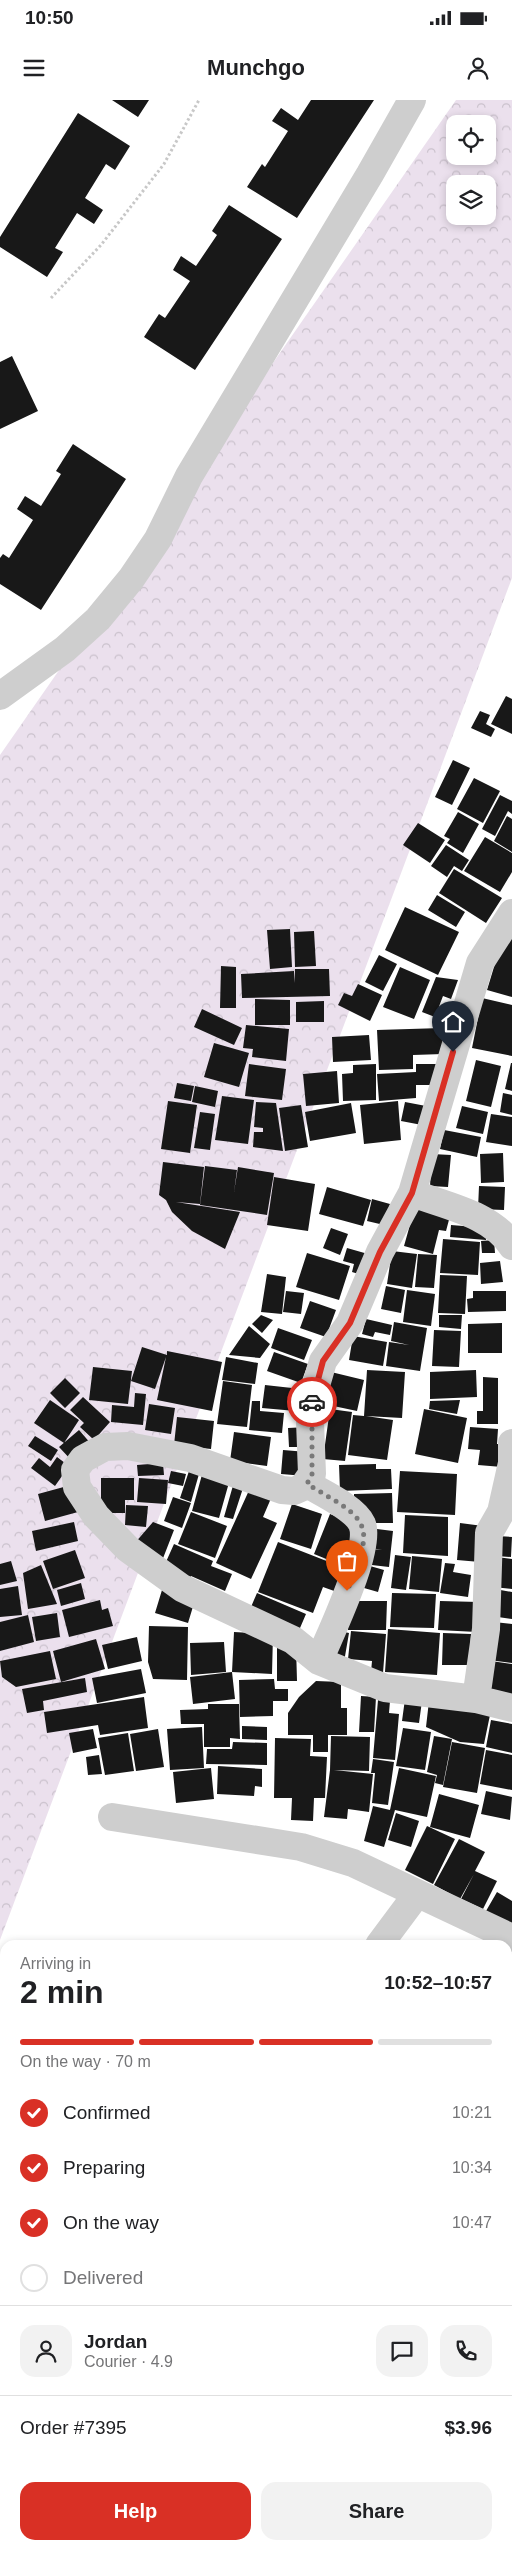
<!DOCTYPE html>
<html lang="en">
<head>
<meta charset="utf-8">
<style>
  :root { --surface:#fff; --page:#f2f2f2; --text:#202124; --muted:#757577; --line:#e0e0e0; --accent:#d93025 }
  body { margin:0; font-family:Helvetica,sans-serif; background:var(--page); color:var(--text); height:100vh; display:flex; flex-direction:column; font-size:19px; white-space:nowrap }
  * { box-sizing:border-box; margin:0 }
  p { font-size:16px; color:var(--muted) }
  .icon { flex:none; width:28px; height:28px; fill:none; stroke:currentColor; stroke-width:2; stroke-linecap:round; stroke-linejoin:round }
  .map { position:relative; flex:1; overflow:hidden }
  .sheet { position:absolute; left:0px; top:1840px; width:512px; height:610px; display:flex; flex-direction:column; background:var(--surface); border-radius:15px 15px 0 0; box-shadow:0 2px 8px #0003 }
  .sheet>* { flex:none }
  .buttons { position:absolute; left:446px; top:15px; display:grid; gap:10px }
  .buttons a { display:grid; place-items:center; width:50px; height:50px; border-radius:10px; background:var(--surface); box-shadow:0 2px 8px #0003; font-size:25px }
  .pin { position:absolute; display:grid; place-items:center; width:42px; height:42px; color:#fff; margin:-51px -21px; border-radius:50% 50% 50% 0; rotate:-45deg; box-shadow:0 0 5px #0007 }
  .pin .icon { rotate:45deg }
  .courier { position:absolute; display:grid; place-items:center; width:50px; height:50px; margin:-25px; border:4px solid #d93025; border-radius:50%; background:#fff; color:#222; box-shadow:0 1px 6px #0007 }
  .overview em { font-style:normal; font-weight:600 }
  .overview div { display:flex; flex-direction:column-reverse }
  .overview { display:flex; align-items:center; justify-content:space-between; height:85px; padding:0 20px }
  h1 { font-size:32px; font-weight:600; line-height:38px }
  .bar { display:grid; grid-template-columns:repeat(4,1fr); gap:8px 5px; align-content:center; height:60px; padding:0 20px }
  .bar i { height:6px; border-radius:4px; background:var(--line) }
  .bar .active { background:var(--accent) }
  .bar p { grid-column:span 4 }
  .line { display:flex; align-items:center; gap:12px; padding:0 20px; border-top:1px solid var(--line) }
  .line div { flex:1 }
  .round { display:grid; place-items:center; flex:none; width:52px; height:52px; border-radius:15px; background:var(--page) }
  ol { padding:0 20px; list-style:none }
  li { display:flex; align-items:center; gap:15px; height:55px }
  li p { margin-inline-start:auto }
  li .icon { padding:5px; border-radius:50%; background:var(--accent); color:#fff; stroke-width:4 }
  li:last-child { color:var(--muted) }
  li i { width:28px; height:28px; border:2px solid var(--line); border-radius:50% }
  .button { display:flex; gap:10px; margin-top:auto; padding:10px 20px }
  .button a { flex:1; height:58px; border-radius:15px; background:var(--accent); color:#fff; font-size:20px; font-weight:600; line-height:58px; text-align:center }
  .button a+a { background:var(--page); color:var(--text) }
  .status { display:flex; justify-content:space-between; align-items:center; height:35px; padding:0 25px; background:var(--surface); direction:ltr }
  .status svg { height:14px; fill:currentColor }
  header { display:flex; justify-content:space-between; align-items:center; height:65px; padding:0 20px; background:var(--surface); font-size:22px; font-weight:600 }
  .map>svg:first-child { display:block }
  .forest { fill:url(#forest-crowns); fill-rule:evenodd }
  .building { fill:#181818 }
  .lines { fill:none; stroke-linecap:round; stroke-linejoin:round }
  .path { stroke:#c8c8c8; stroke-width:3; stroke-dasharray:2.5 2.5; stroke-linecap:butt }
  .street { stroke:#cecece; stroke-width:28 }
  .done { stroke:#797979; stroke-width:5; stroke-dasharray:0 9 }
  .route { stroke:#d93025; stroke-width:6 }
</style>
</head>
<body>
<div class="status"><b>10:50</b><svg viewBox="0 0 49 12"><path d="M0 12V9h3v3zM5 12V6h3v6zM10 12V3h3v9zM15 12V0h3v12zM26 1h20v11H26zM47 4h2v5h-2z"/></svg></div>
<header><svg class="icon" aria-label="menu" viewBox="0 0 24 24"><path d="M4 6h16M4 12h16M4 18h16"/></svg>Munchgo<svg class="icon" aria-label="person" viewBox="0 0 24 24"><circle cx="12" cy="8" r="4"/><path d="M4 21q1-7 8-7t8 7"/></svg></header>
<div class="map">
<svg width="512" height="2450" viewBox="0 0 512 2450">
  <defs>
    <pattern id="forest-crowns" width="20" height="18" patternUnits="userSpaceOnUse" patternTransform="scale(1.25)"><rect width="20" height="18" fill="#ebe0ed"/><path d="M2 6a3 3 0 1 1 6 0M12 15a3 3 0 1 1 6 0" fill="none" stroke="#cac1cc"/></pattern>
  </defs>
  <rect width="100%" height="100%" fill="#fff"/>
  <path class="forest" d="M456,0h56v478l-512,1362v-1185zM455,24h33v32h-33zM455,84h33v32h-33z"/>
  <path class="building" d="M112,0h37l-11,17z
    M311,0h63l-77,118 -50,-31 15,-23 3,3 23,-36 -16,-10 9,-13 17,12z
    M78,13l52,33 -15,24 -9,-6 -21,34 18,12 -9,14 -17,-11 -22,35 8,4 -16,25 -47,-30v-10z
    M229,105l53,34 -87,131 -51,-33 15,-23 6,4 25,-37 -17,-11 8,-14 15,10 21,-31 -5,-4z
    M12,256l26,55 -38,18v-67z
    M73,344l53,35 -85,131 -41,-26v-26l3,-4 6,4 24,-38 -16,-11 8,-13 16,10 20,-32 -5,-3z
    M506,596l6,3v35l-21,-10z
    M480,611l10,4 -4,9 9,5 -4,8 -20,-9z
    M453,660l17,8 -18,37 -17,-8z
    M474,678l26,13 -17,32 -26,-14z
    M500,695l12,6v13l-4,-3 -13,25 -13,-7z
    M458,712l21,12 -16,29 -16,-10 3,-4 -6,-3z
    M507,716l5,3v33l-18,-11z
    M418,723l27,17 -15,23 -27,-18z
    M485,737l27,16v19l-12,20 -36,-21z
    M446,745l23,15 -7,11 -8,-5 -7,11 -16,-11z
    M454,769l48,29 -16,25 -47,-30z
    M437,795l28,17 -9,15 -28,-17z
    M405,807l54,25 -21,43 -53,-25z
    M290,829l2,38 -22,2 -3,-39z
    M314,831l2,35 -21,1 -1,-35z
    M504,834l8,3v60l-25,-7z
    M379,855l18,9 -14,27 -18,-9z
    M221,866l15,1v41h-16z
    M400,867l30,13 -16,39 -31,-12z
    M295,869h34l1,27 -88,2 -1,-24 53,-3 1,12z
    M436,877l22,3 -7,19 -8,-3 -8,21 -13,-5z
    M358,884l24,11 -12,26 -32,-16 6,-12 8,3z
    M482,898l30,7v51l-40,-8z
    M255,899l35,1v25h-35z
    M324,901v21h-28v-20z
    M202,909l40,19 -8,17 -40,-18z
    M246,925l43,4 -3,32 -34,-4 1,-8 -10,-1z
    M442,928l1,26 -30,1v14l-34,1 -2,-40z
    M369,935l2,25 -38,2 -1,-25z
    M214,943l35,10 -10,34 -35,-10z
    M476,960l25,6 -10,41 -25,-6z
    M511,963h1v28l-7,-2z
    M249,964l37,5 -4,31 -37,-4z
    M376,964v36l-33,1 -1,-27 11,-1v-8z
    M416,964h20v21h-20v13l-37,3 -2,-27 39,-2z
    M337,971l2,32 -33,3 -3,-32z
    M177,983l17,3 -3,15 -17,-3z
    M195,986l23,5 -3,16 -23,-5z
    M503,993l9,2v20l-12,-3z
    M222,996l32,4 -6,44 -33,-4z
    M168,1001l29,4 -7,48 -29,-4z
    M398,1001l3,39 -37,4 -4,-39z
    M256,1002l20,1 7,48 -30,-4 1,-15h9v-4l-9,-1z
    M405,1002l21,4 -4,19 -21,-4z
    M351,1003l5,30 -46,8 -5,-29z
    M301,1005l7,42 -23,4 -6,-43z
    M462,1006l26,6 -5,22 -27,-6z
    M200,1012l15,2 -5,36 -16,-2z
    M491,1014l21,3v29l-26,-4z
    M444,1030l37,7 -4,20 -37,-8z
    M503,1053l1,29 -23,1 -1,-29z
    M432,1054l19,1 -3,32 -18,-1z
    M163,1062l41,5 -4,37 -24,-2 64,10 -15,37 -33,-18 -20,-19 -6,-12 -7,-5z
    M205,1066l32,4 -3,22 4,-25 36,6 -7,42 -67,-10z
    M274,1077l41,7 -7,47 -41,-6z
    M479,1086l26,1 -1,23 -26,-1z
    M327,1087l44,13 -8,26 -44,-12z
    M372,1099l18,5 -6,21 -17,-4z
    M415,1107l35,9 -4,15 -7,-1 -6,24 -29,-8z
    M451,1125l36,3 -1,12 -36,-3z
    M331,1128l17,6 -8,21 -17,-7z
    M443,1139l37,3 -2,33 -38,-2z
    M494,1140l1,13h-13l-1,-12z
    M347,1148l21,6 -6,21 -10,-3 2,-8 -11,-3z
    M392,1151l25,3 -5,34 -25,-4z
    M307,1153l43,13 -11,34 -43,-13z
    M418,1154l19,1 -3,33 -19,-1z
    M500,1161l3,21 -22,2 -1,-21z
    M267,1174l19,3 -4,37 -21,-2z
    M440,1175l27,1 -2,38 -27,-1z
    M386,1186l19,4 -4,23 -20,-4z
    M407,1190l28,4 -4,32 -28,-4z
    M286,1191l18,2 -3,21 -18,-2z
    M473,1191h33v20l-38,1 -1,-13 6,-1z
    M310,1201l26,9 -10,27 -26,-9z
    M261,1215l12,5 -11,13 -10,-9z
    M439,1215h23l-1,14 -22,-2z
    M366,1219l26,6 -2,10 -15,-3 -2,5 -11,-3z
    M394,1222l33,6 -7,43 -34,-5 3,-24 20,3 -18,-4z
    M502,1223v30h-34v-29z
    M249,1226l21,18 -10,14 -31,-3z
    M278,1228l34,12 -8,20 -33,-12z
    M434,1230l27,1 -2,36 -27,-1z
    M353,1236l34,6 -4,24 -34,-6z
    M142,1247l25,8v-4l55,11 -10,49 -55,-11 9,-43 -11,32 -24,-8z
    M274,1252l34,12 -7,19 -34,-12z
    M226,1257l32,6 -3,21 -33,-4z
    M93,1267l39,4 -4,33 -39,-4z
    M367,1270l38,2 -3,46 -36,-2 27,4 -6,40 -39,-5 5,-40 11,1z
    M476,1270l1,27 -47,2v-27z
    M331,1272l33,8 -7,31 -33,-7z
    M483,1277l15,1v46h-21v-13h6z
    M65,1278l15,15 -15,15 -15,-15z
    M223,1281l29,4 -5,42 -30,-3z
    M265,1285l45,5 -3,22 -45,-4z
    M135,1293l11,1 -3,31 -32,-3 1,-17 22,2z
    M83,1297l27,25 -16,18 -14,-13 4,-4 -14,-13z
    M50,1300l29,20 -15,23 -30,-20z
    M460,1300l-3,14 -28,-5 1,-8z
    M252,1301h8v10l24,2 -2,20 -33,-3z
    M149,1304l26,4 -4,26 -26,-4z
    M330,1309l22,3 -7,49 -22,-2z
    M424,1309l43,9 -9,45 -43,-9z
    M177,1317l37,4 -3,28 -37,-4z
    M308,1327v20h-19l-1,-19z
    M470,1327l28,2 -1,15h7l-2,23 -24,-2 2,-15 -12,-1z
    M79,1330l13,15 -19,17 -14,-15z
    M234,1332l37,5 -4,29 -37,-5z
    M35,1336l23,14 -7,11 -23,-15z
    M283,1350l24,2 -2,24 -24,-2z
    M57,1357l12,9 -14,20 -24,-18 8,-10 11,9z
    M163,1363l1,12 -26,1 -1,-11z
    M376,1364v5h15l1,20 -52,2 -1,-26z
    M171,1371l15,3 -3,12 -15,-3z
    M189,1371l10,3 -8,28 -11,-4z
    M203,1371l27,8 -11,39 -27,-7z
    M400,1371l57,3 -2,41 -58,-3z
    M101,1378h33v22h-9v13h-24z
    M139,1378l29,2 -2,24 -29,-2z
    M234,1382l10,3 -11,34 -9,-2z
    M71,1385l7,27 -33,9 -7,-27z
    M251,1386l21,10 -9,21 14,6 -26,56 -35,-16z
    M392,1393l1,30h-26l-13,-12v-17z
    M173,1397l18,6 -9,25 -18,-7z
    M292,1404l30,10 -11,35 -31,-10z
    M126,1405l22,1 -2,21 -21,-2z
    M191,1412l36,14 -12,32 -37,-14z
    M330,1414l32,12 -16,41 -32,-13z
    M405,1415l43,2v39l-45,-3z
    M74,1422l4,19 -42,10 -4,-20z
    M153,1422l21,8 -14,36 -26,-22z
    M460,1423l23,3 -3,36 -23,-2z
    M369,1428l24,3 -4,36 -26,-3 2,-16 17,2 -16,-3z
    M497,1436l15,1 -1,20 -15,-1z
    M278,1442l69,27 -10,23 -14,-5 -10,26 -55,-21z
    M174,1444l39,17 -2,5 21,8 -7,17 -34,-15 -4,8 -26,-11z
    M75,1450l10,28 -32,11 -10,-28z
    M395,1455l16,2 -5,33 -15,-2z
    M412,1456l30,3 -3,33 -30,-3z
    M497,1457l15,2v30l-19,-2z
    M11,1461l6,20 -17,4v-21z
    M445,1463l10,1 -2,8 18,3 -3,22 -28,-4z
    M363,1464l21,6 -6,22 -21,-6z
    M41,1465l16,39 -29,5 -5,-36z
    M81,1483l4,16 -24,7 -4,-16z
    M18,1486l4,29 -22,2v-28z
    M495,1489l17,3v27l-21,-3z
    M162,1490l33,10 -7,23 -33,-10z
    M257,1493l49,21 -9,21 -49,-21z
    M392,1493l44,1 -2,34 -44,-1z
    M100,1500l2,10 6,-2 5,18 -44,11 -7,-27z
    M348,1501h39l-1,29h-38z
    M440,1501l39,1 -2,30 -39,-2z
    M57,1513l3,24 -24,4 -4,-24z
    M28,1515l6,27 -34,9v-29z
    M494,1522l18,2v39l-23,-3z
    M149,1526l39,1 -1,53 -34,-1 -5,-17z
    M388,1529l52,4 -3,42 -52,-3z
    M336,1530l13,3 -5,29 -16,-5z
    M351,1531l35,3 -3,39 -12,-1 1,-11 -24,-2z
    M234,1532l39,2 -1,40 -40,-2 3,27 -42,5 -3,-27 42,-5z
    M443,1533l28,1 -2,31h-27z
    M137,1537l5,24 -34,8 -6,-24z
    M96,1539l9,30 -44,13 -8,-31z
    M224,1542l2,30 -35,3 -1,-32z
    M296,1546l1,35h-20v-34z
    M50,1551l6,28 -40,8 -14,-10 -2,-16z
    M491,1561l21,3v33l-26,-4z
    M141,1569l5,24 -49,10 -5,-25z
    M85,1578l2,14 -44,9 1,9 -17,3 -5,-24z
    M274,1579l1,10h13v12h-15v15l-33,1 -1,-37z
    M316,1581l25,1v26h6v27h-19v17h-15v-17h-25v-22l11,-16z
    M361,1596l15,1 -2,35h-15z
    M144,1597l4,31 -48,7 -2,-10 -51,8 -3,-21z
    M405,1599l17,2 -3,22 -17,-2z
    M378,1600l12,1 -1,12 10,1 -4,46 -22,-2z
    M429,1601l61,14 -6,29 -24,-2 -34,-15z
    M208,1604h31l1,35 -10,-1v9h-26v-23h-23l-1,-14 28,-1z
    M491,1620l21,4v29l-26,-6z
    M242,1626l25,1v13l-25,-1z
    M202,1627l2,41 -34,2 -3,-41z
    M403,1628l28,4 -6,38 -29,-4z
    M93,1629l4,19 -24,5 -4,-20z
    M158,1629l6,38 -28,4 -6,-37z
    M128,1633l6,38 -29,4 -7,-37z
    M331,1636l39,1 -1,34 -35,-1 39,4 -4,38 -21,-3 -1,10 -23,-2 6,-47z
    M434,1636l18,3 -9,46 -8,-2 2,-8 -10,-3z
    M275,1638l36,1 -1,17 17,1 -2,41h-11l-1,23 -22,-1 1,-22h-18z
    M233,1642l34,1v22l-61,-1 1,-15h25z
    M452,1642l33,6 -8,45 -34,-6z
    M486,1650l26,5v35l-32,-6z
    M99,1655l3,19 -14,1 -2,-18z
    M373,1659l21,3 -6,43 -16,-2 3,-30h-4z
    M218,1666l44,3v18l-7,-1 -1,10 -37,-2z
    M211,1668l3,31 -38,4 -3,-31z
    M399,1668l37,8 -9,41 -32,-7 -11,37 -20,-6 9,-35 17,4z
    M486,1691l26,6 -2,23 -29,-6z
    M439,1694l40,11 -9,33 -40,-11z
    M396,1713l23,8 -8,26 -23,-7z
    M427,1726l28,13 -22,45 -28,-14z
    M459,1739l26,13 -10,19 22,10 -14,28 -22,-10 13,-25 -14,25 -26,-14z
    M497,1792l15,9v25l-26,-15z"/>
  <g class="lines">
    <path class="path" d="M51,198l50,-53 63,-81 35,-64"/>
    <path class="street" d="M0,596l65,-47 33,-30 33,-40 27,-40 31,-63 181,-302 42,-74
      M512,813l-32,50 -68,230 -32,59 -30,71 -27,38 -11,38 -2,22 2,53 -9,13 -9,4 -12,-1 -92,-32 -62,-12 -23,1 -22,12 -8,11 2,17 19,29 32,33 54,39 111,52 26,21 66,27 91,11 36,9
      M412,1093c34,13 80,21 100,53
      M307,1384c15,9 48,24 55,40 10,24 -32,110 -43,137
      M476,1599l10,-70 3,-96 12,-21 11,-49v-20
      M112,1717l189,30 52,16 159,75
      M379,1845l38,-51
      M508,2087l4,-7
      M11,2450l2,-5
      M304,2450l2,-5"/>
  </g>
  <g class="lines">
    <path class="done" d="M312,1302v72l-5,10c63,37 69,38 40,107"/>
    <path class="route" d="M312,1302l11,-41 27,-38 30,-71 32,-59 41,-141"/>
  </g>
</svg>
<div class="buttons">
<a><svg class="icon" aria-label="locate" viewBox="0 0 24 24"><circle cx="12" cy="12" r="6"/><path d="M12 2v4M12 18v4M2 12h4M18 12h4"/></svg></a>
<a><svg class="icon" aria-label="layers" viewBox="0 0 24 24"><path d="M12 4l9 5-9 5-9-5zM3 14l9 5 9-5"/></svg></a>
</div>
<div class="pin" style="left:347px;top:1491px;background:#ea580c"><svg class="icon" aria-label="bag" viewBox="0 0 24 24"><path d="M5 8h14l-1 12H6zM9 8a3 3 0 0 1 6 0"/></svg></div>
<div class="pin" style="left:453px;top:952px;background:#1f2937"><svg class="icon" aria-label="home" viewBox="0 0 24 24"><path d="M3 11l9-7 9 7M6 9v11h12V9"/></svg></div>
<div class="courier" style="left:312px;top:1302px"><svg class="icon" aria-label="car" viewBox="0 0 24 24"><path d="M5 17H2v-5l4-1 3-4h7l3 4 3 1v5h-3M9 17h6M6 11h13"/><circle cx="7" cy="17" r="2"/><circle cx="17" cy="17" r="2"/></svg></div>
<section class="sheet">
<div class="overview"><div><h1>2 min</h1><p>Arriving in</p></div><em>10:52–10:57</em></div>
<div class="bar"><i class="active"></i><i class="active"></i><i class="active"></i><i></i><p>On the way · 70 m</p></div>
<ol>
<li><svg class="icon" aria-label="check" viewBox="0 0 24 24"><path d="M5 12l5 5 9-10"/></svg>Confirmed<p>10:21</p></li>
<li><svg class="icon" aria-label="check" viewBox="0 0 24 24"><path d="M5 12l5 5 9-10"/></svg>Preparing<p>10:34</p></li>
<li><svg class="icon" aria-label="check" viewBox="0 0 24 24"><path d="M5 12l5 5 9-10"/></svg>On the way<p>10:47</p></li>
<li><i></i>Delivered</li>
</ol>
<div class="line" style="height:90px"><a class="round"><svg class="icon" aria-label="person" viewBox="0 0 24 24"><circle cx="12" cy="8" r="4"/><path d="M4 21q1-7 8-7t8 7"/></svg></a><div><b>Jordan</b><p>Courier · 4.9</p></div><a class="round"><svg class="icon" aria-label="chat" viewBox="0 0 24 24"><path d="M4 5h16v11H9l-5 4z"/></svg></a><a class="round"><svg class="icon" aria-label="phone" viewBox="0 0 24 24"><path d="M5 4h4l2 5-3 2q2 4 5 5l2-3 5 2v4C11 20 4 13 5 4z"/></svg></a></div>
<div class="line" style="height:65px"><div>Order #7395</div><b>$3.96</b></div>
<div class="button"><a>Help</a><a>Share</a></div>
</section>
</div>
</body>
</html>
